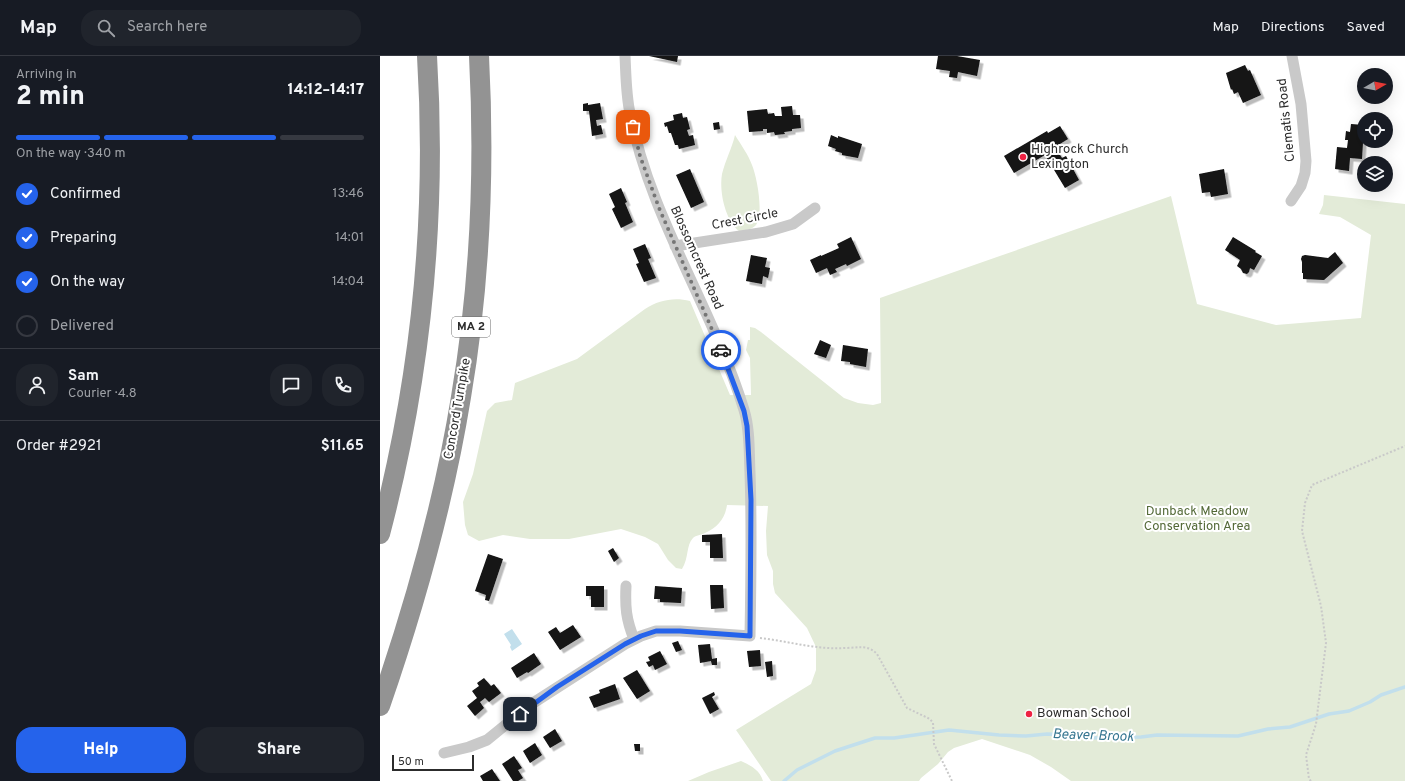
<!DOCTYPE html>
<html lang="en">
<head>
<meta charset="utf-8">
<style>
  :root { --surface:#171b24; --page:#20242c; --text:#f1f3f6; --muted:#9ea1a6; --line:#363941; --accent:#2563eb }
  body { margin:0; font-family:Overpass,sans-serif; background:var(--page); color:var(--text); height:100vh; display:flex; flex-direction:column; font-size:15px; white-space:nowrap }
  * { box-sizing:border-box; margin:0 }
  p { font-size:13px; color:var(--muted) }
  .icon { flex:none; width:22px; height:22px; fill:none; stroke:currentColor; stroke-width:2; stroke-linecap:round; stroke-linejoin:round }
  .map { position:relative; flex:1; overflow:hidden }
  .panel { display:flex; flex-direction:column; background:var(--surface); width:380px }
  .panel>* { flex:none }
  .needle { width:26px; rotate:80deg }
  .fabs { position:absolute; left:977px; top:12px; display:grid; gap:8px }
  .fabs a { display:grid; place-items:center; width:36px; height:36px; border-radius:50%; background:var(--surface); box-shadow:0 4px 16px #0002; font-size:20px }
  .scale { position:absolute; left:12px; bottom:10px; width:82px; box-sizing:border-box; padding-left:4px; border:2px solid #2c2c2c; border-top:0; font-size:11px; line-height:14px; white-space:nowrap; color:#2c2c2c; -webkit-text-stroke:3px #fff; paint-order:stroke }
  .pin { position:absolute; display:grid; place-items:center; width:34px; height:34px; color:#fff; margin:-17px; border-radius:8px; box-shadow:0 2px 6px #0006 }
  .courier { position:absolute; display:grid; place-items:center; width:40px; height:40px; margin:-20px; border:3px solid #2563eb; border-radius:50%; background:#fff; color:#222; box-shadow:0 1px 5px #0007 }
  .summary em { font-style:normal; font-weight:800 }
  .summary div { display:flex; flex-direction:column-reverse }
  .summary { display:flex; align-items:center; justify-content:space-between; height:68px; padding:0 16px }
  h1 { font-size:26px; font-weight:800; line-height:30px }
  .bar { display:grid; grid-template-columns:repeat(4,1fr); gap:6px 4px; align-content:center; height:48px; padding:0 16px }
  .bar i { height:5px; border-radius:3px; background:var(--line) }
  .bar .selected { background:var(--accent) }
  .bar p { grid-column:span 4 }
  .line { display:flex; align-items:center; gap:10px; padding:0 16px; border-top:1px solid var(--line) }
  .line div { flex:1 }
  .round { display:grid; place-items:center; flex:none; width:42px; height:42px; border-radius:16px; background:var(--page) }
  ol { padding:0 16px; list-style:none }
  li { display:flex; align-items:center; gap:12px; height:44px }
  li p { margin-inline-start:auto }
  li .icon { padding:4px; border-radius:50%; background:var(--accent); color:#fff; stroke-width:4 }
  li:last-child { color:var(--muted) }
  li i { width:22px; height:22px; border:2px solid var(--line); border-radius:50% }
  .action { display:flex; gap:8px; margin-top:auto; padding:8px 16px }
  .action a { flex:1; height:46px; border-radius:16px; background:var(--accent); color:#fff; font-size:16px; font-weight:800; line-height:46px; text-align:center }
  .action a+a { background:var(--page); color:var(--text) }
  header { display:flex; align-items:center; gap:24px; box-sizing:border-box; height:56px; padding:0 20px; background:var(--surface); border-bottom:1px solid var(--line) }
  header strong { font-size:19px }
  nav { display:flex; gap:22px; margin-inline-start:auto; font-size:14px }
  .search { width:280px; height:36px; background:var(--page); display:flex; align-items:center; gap:10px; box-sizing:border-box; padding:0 14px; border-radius:16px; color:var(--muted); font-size:15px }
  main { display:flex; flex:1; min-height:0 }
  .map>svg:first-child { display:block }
  .green { fill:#e3ebd8 }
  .water { fill:#c2dfec }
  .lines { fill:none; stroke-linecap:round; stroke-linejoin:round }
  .stream { stroke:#c2dfec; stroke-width:3.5 }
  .building { fill:#131313; filter:url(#shadow) }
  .path { stroke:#c9c9c9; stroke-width:2; stroke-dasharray:2 2; stroke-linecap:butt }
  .street { stroke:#c9c9c9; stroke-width:11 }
  .highway { stroke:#939393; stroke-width:20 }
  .done { stroke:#767676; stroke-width:4; stroke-dasharray:0 7.2 }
  .route { stroke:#2563eb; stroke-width:5 }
  .poi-dot { fill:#ee2243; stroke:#fff; stroke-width:1.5 }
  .labels { text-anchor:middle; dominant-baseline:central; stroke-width:4; stroke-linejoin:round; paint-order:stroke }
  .shield { fill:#fff; stroke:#6b6b6b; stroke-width:1 }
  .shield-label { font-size:12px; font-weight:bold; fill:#2c2c2c }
  .street-label { font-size:13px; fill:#2c2c2c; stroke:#fff }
  .poi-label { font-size:13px; fill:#2c2c2c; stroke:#fff; text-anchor:start }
  .park-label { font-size:13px; fill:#536937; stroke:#fff }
  .water-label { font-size:14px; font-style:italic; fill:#367691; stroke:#fff }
</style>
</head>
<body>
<header>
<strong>Map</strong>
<div class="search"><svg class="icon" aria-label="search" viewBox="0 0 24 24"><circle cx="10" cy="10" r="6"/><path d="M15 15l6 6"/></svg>Search here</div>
<nav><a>Map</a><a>Directions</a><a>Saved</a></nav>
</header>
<main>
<section class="panel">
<div class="summary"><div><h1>2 min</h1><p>Arriving in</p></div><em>14:12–14:17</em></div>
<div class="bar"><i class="selected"></i><i class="selected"></i><i class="selected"></i><i></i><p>On the way · 340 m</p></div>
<ol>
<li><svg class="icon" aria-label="check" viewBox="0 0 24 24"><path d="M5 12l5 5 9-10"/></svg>Confirmed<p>13:46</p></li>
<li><svg class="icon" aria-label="check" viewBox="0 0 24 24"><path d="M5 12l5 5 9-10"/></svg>Preparing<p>14:01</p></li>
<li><svg class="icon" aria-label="check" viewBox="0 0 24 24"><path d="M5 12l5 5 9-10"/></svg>On the way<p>14:04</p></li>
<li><i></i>Delivered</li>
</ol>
<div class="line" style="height:72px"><a class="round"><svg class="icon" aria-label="person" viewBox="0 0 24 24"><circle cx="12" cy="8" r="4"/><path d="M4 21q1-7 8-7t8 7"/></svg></a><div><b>Sam</b><p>Courier · 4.8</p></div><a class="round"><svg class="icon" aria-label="chat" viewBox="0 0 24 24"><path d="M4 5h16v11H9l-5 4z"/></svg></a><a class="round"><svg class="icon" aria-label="phone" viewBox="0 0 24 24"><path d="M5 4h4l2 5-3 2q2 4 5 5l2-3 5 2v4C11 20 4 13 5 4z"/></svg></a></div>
<div class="line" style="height:52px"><div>Order #2921</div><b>$11.65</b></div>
<div class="action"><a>Help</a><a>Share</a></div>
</section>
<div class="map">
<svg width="1025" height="725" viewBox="0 0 1025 725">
  <defs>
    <filter id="shadow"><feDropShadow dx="3.5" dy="3.5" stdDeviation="0" flood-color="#0004"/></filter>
  </defs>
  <rect width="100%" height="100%" fill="#fff"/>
  <path class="green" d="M355,79c6,10 13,19 17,30 5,12 12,49 4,60 -5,5 -10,5 -17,6 -14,-11 -20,-40 -17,-57 3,-13 10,-26 13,-39z
    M944,139l81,9v577h-334l-20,-14 -21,-12 -48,-16 -28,9 -6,4 -10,12 -17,14 -2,3h-148l-35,-51 75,-46 5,-14v-23l-9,-19 -32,-35 -2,-9v-13l-6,-16 -1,-24 2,-25 -41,-1c-2,14 -10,23 -22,28 -4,2 -9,2 -12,5 -7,7 -4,20 -11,31l-6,-1 -8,-8 -10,-16 -13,-7 -24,-8 -52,10h-39l-27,-4 -24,6 -11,-6 -3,-10 -2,-23 10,-28 14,-63 8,-8 17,-3 3,-17 62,-24 68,-50c14,-9 29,-12 45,-8l40,94h21l-1,-37 -4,-8 2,-10h2v-13l5,1 6,4 20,16 63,50 14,5 15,2 8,-2 -1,-105 291,-102 26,108 79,21 85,-7 10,-83 -31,-18 -21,-3 4,-9z
    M361,705c9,4 19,9 22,20h-75l21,-9z"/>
  <path class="water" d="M132,573l10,15 -10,7 -2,-4 1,-2 -7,-11z"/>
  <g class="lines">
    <path class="stream" d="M404,725l13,-11 38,-19 40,-13h19l55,-8 50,5 27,1 21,-2 23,1 16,3 55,-1 16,-2 81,1 30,-7 22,-2 39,-13 20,-3 21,-9 11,-7 24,-8"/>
  </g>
  <path class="building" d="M269,0h29l-1,6z
    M558,0h19l23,4 -3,16 -19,-4 -1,6 -8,-1 1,-6 -14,-2z
    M865,9l3,6 2,-1 11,25 -18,8 -5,-11 -4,2 -2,-5 -1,1 -5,-17z
    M208,47v2l12,-2 3,16 -7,1 1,6 4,-1 2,9 -11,2 -3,-25h-6v-7z
    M412,50l1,9h7l1,13 -9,1v2l-8,1 1,2 -10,1 -1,-3 -7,1v-4h-4v2l-14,1 -2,-21 20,-2 1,5 6,-1 1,3h7l-1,-9z
    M302,57l1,5 4,-1 3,12 -3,1 2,6 4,-1 2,10 -16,4 -1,-4h-3l-4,-12h-2l-2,-7 -2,1 -1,-4 10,-3 -1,-5z
    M339,66l1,7 -6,1 -1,-7z
    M971,68l13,1 -2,34 -12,-1 -1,13 -14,-2 2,-22 10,1 1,-8h-3l1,-9 4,1z
    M680,70l8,13 -13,8 7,11 4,-2 13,24 -14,8 -20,-33 -31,18 -10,-17 43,-25 1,2z
    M451,79l7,3v-2l24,8 -4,14 -16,-3v-2l-7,-2 1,-2 -8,-3z
    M310,113l14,33 -13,6 -15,-33z
    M844,113l4,25 -17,3 -1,-5 -8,1 -3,-19z
    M241,132l6,14 -2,1 8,19 -12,6 -9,-19 3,-2 -6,-13z
    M471,181l10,22 -14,7 -1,-2 -11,5 2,3 -7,3 -3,-7 -11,5 -6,-13 11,-5v1l18,-8 -2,-4z
    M853,181l23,14 -1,1 7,4 -8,14 -4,-2 -1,4 -2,2 -4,-1 -2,-4 -4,-3 3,-6 -15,-10z
    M265,188l6,14 -3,1 8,19 -12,4 -8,-18 3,-1 -6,-14z
    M955,196l8,11 -19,17 -21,-1v-6h-1v-11l-1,-3 1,-3 3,-1 23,3z
    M371,199l16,3 -2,9 5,1 -2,10 -5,-2 -1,8 -16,-3z
    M440,284l11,5 -5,13 -12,-4z
    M463,289l25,4 -2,18 -16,-3v-2l-9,-1z
    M342,478l1,24h-13v-16h-8v-7z
    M233,492l6,10 -5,4 -6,-11z
    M108,498l15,5 -14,42 -4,-1 1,-5 -11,-4z
    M330,529h13l1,23 -13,1z
    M206,530h18v21h-13v-11h-5z
    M275,530l27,2 -1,15 -21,-1v-3h-6z
    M193,569l8,12 -21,13 -12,-18 8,-5 4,6z
    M298,585l4,9 -6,2 -4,-9z
    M330,588l2,15 5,-1v7h-5l-1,-4 -11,2 -2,-18z
    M380,594l1,16 -12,1 -2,-16z
    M280,595l7,13 -12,6 -2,-5 -4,2 -3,-5 4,-1 -2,-4z
    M154,597l7,11 -13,9 -1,-1 -10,6 -6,-10z
    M392,605l1,15 -6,1 -2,-15z
    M257,614l13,21 -13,8 -14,-21z
    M104,622l7,8 3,-2 7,9 -12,9 -4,-4 -5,4 4,6 -9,8 -8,-10 10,-8 -5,-7 7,-5 -2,-3z
    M235,628l5,15 -26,9 -5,-11 11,-4 -1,-3z
    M334,636l1,3 -3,2 7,12 -9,5 -8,-16z
    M175,673l7,12 -12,7 -7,-11z
    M155,687l7,12 -12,8 -7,-12z
    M254,688h6v7h-5z
    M134,700l8,12 -4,2 5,8 -5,3h-5l-11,-17z
    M112,713l8,12h-17l-3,-5z"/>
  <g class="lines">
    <path class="path" d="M380,582c28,3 56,12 85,10 12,0 23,-4 32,6l30,54 23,11 3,4 1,21 18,37
      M931,725l-2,-2 -3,-24 10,-31 10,-81 -5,-37 -19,-75 3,-28 7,-18 93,-39"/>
    <path class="street" d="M911,145l10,-15 4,-13 1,-12 -5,-57 -9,-48
      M295,190l91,-14 27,-8 22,-16
      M246,530c-1,21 0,33 8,53
      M64,697l25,-6 18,-7 43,-35 95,-61 16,-8 15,-5h24l70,5c1,-54 2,-109 0,-163 -1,-21 0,-44 -6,-63 -31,-102 -94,-192 -114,-297 -4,-18 -4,-38 -5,-57"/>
    <path class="highway" d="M0,478c41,-156 57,-317 47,-478
      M0,650c35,-101 64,-204 81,-309 19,-112 24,-227 18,-341"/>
  </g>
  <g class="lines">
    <path class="done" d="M253,71l7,29 19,52 62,142"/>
    <path class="route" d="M140,658l37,-27 68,-43 16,-8 15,-5h24l70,5 1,-136 -4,-74 -3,-15 -23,-61"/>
  </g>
  <g class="poi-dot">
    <circle cx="643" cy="101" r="4"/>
    <circle cx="649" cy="658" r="4"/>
  </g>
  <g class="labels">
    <rect class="shield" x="72" y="261" width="38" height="20" rx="3"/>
    <g class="shield-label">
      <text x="91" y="271">MA 2</text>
    </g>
    <g class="street-label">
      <text transform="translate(907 64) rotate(-96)">Clematis Road</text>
      <text transform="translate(365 164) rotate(-11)">Crest Circle</text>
      <text transform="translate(316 202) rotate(66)">Blossomcrest Road</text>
      <text transform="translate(78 353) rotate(-80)">Concord Turnpike</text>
    </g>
    <g class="poi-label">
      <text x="651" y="94">Highrock Church<tspan x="651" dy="15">Lexington</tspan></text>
      <text x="657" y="658">Bowman School</text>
    </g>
    <g class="park-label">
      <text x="817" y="456">Dunback Meadow<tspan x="817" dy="15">Conservation Area</tspan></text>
    </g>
    <g class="water-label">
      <text transform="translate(713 680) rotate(2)">Beaver Brook</text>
    </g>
  </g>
</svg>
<div class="fabs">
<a><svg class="needle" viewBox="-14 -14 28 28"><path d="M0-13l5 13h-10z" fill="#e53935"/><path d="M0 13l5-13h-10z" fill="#9ea1a6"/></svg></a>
<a><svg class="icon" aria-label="locate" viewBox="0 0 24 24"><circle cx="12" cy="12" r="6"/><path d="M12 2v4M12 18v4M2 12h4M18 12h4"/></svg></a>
<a><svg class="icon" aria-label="layers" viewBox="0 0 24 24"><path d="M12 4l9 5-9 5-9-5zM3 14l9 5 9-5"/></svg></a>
</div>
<div class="scale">50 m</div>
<div class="pin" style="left:253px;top:71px;background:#ea580c"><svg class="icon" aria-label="bag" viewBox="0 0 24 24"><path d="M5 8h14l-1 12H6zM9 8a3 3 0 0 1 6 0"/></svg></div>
<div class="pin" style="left:140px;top:658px;background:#1f2937"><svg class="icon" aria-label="home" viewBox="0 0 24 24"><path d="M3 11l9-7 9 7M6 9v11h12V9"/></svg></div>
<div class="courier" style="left:341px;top:294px"><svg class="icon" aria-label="car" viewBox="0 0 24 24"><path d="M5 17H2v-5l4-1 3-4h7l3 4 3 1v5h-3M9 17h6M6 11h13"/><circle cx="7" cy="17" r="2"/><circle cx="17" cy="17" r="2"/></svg></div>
</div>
</main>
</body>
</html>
